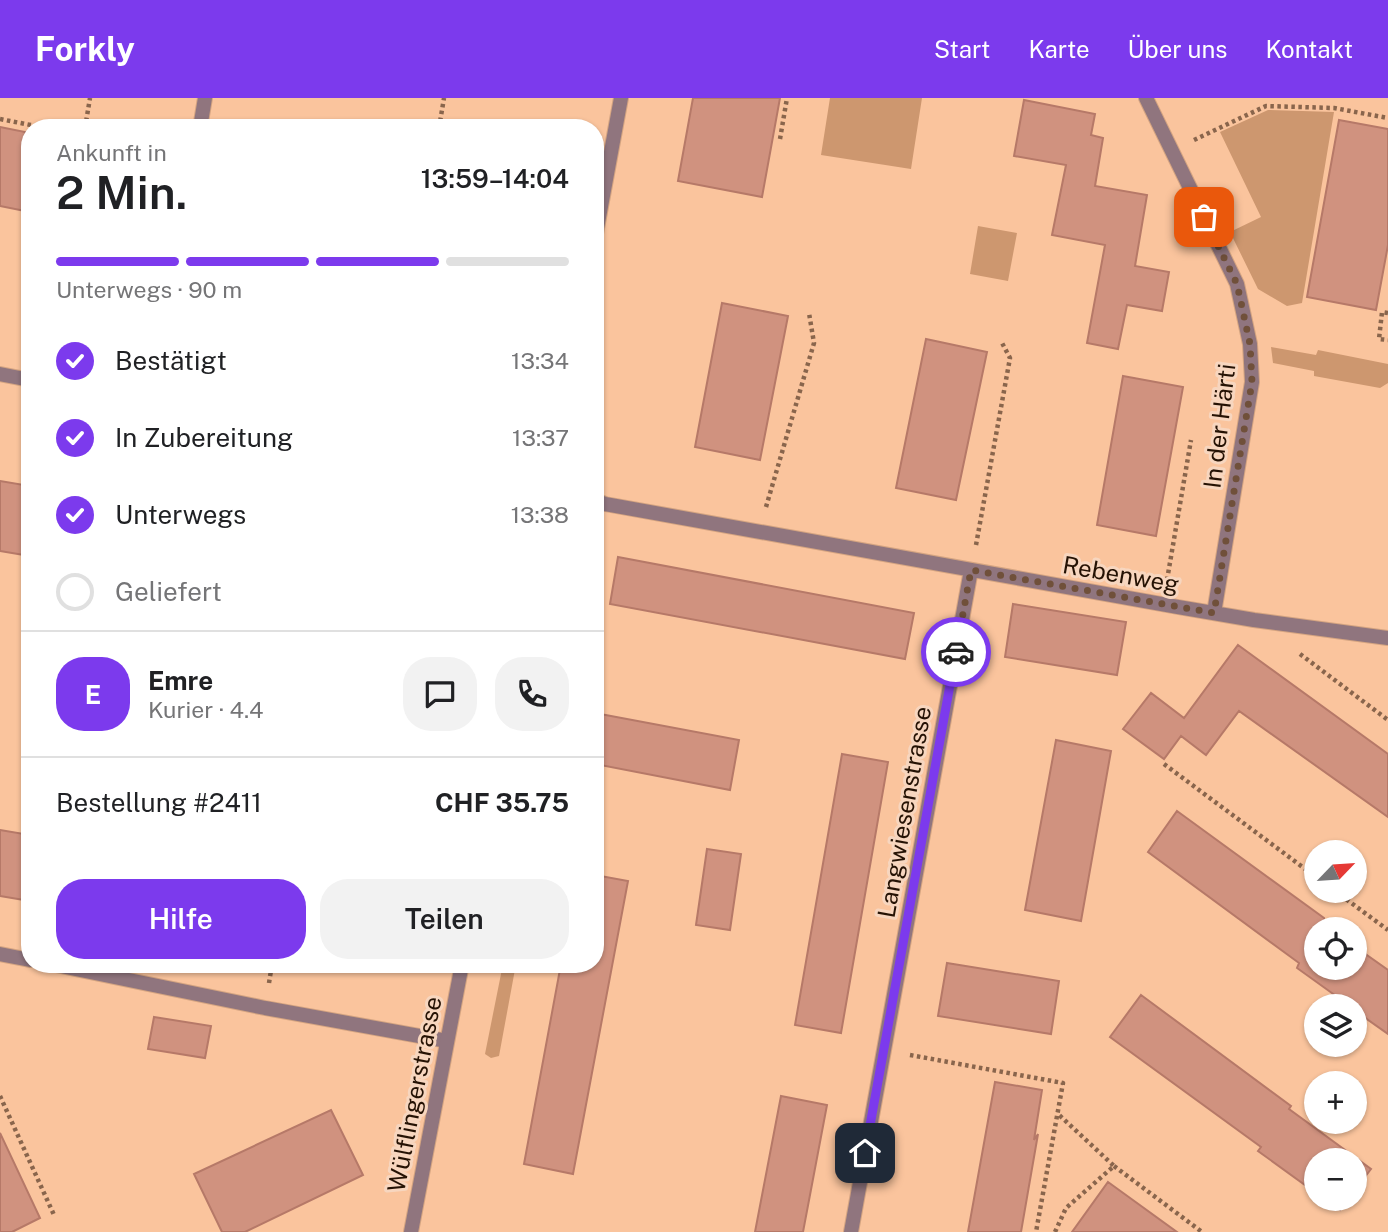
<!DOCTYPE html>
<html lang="de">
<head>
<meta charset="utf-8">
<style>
  :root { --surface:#fff; --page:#f2f2f2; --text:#202124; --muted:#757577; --line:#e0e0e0; --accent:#7c3aed }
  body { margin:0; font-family:"Public Sans",sans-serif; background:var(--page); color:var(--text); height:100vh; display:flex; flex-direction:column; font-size:26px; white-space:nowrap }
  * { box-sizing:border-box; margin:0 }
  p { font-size:23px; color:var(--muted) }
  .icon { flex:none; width:38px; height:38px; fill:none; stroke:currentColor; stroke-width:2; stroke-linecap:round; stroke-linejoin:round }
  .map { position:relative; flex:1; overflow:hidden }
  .details { position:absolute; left:21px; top:21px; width:583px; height:854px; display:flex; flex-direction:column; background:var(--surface); border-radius:28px; box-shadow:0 2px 5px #0004 }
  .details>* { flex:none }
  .needle { width:46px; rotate:65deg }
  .tools { position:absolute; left:1304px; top:742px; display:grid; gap:14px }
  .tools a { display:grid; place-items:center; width:63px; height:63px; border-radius:50%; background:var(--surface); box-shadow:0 2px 5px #0004; font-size:35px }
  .pin { position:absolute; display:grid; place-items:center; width:60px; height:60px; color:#fff; margin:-30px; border-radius:14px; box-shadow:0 4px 10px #0006 }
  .courier { position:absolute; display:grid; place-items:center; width:70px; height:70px; margin:-35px; border:5px solid #7c3aed; border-radius:50%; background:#fff; color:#222; box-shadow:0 2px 9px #0007 }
  .headline em { font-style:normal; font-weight:600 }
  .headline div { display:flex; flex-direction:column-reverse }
  .headline { display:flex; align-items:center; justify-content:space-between; height:119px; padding:0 35px }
  h1 { font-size:46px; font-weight:600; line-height:52px }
  .bar { display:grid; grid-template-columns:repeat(4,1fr); gap:10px 7px; align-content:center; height:84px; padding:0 35px }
  .bar i { height:9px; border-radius:5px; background:var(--line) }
  .bar .active { background:var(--accent) }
  .bar p { grid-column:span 4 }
  .line { display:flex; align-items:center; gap:18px; padding:0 35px; border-top:2px solid var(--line) }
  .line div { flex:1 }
  .round { display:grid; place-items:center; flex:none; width:74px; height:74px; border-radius:28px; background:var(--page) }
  ol { padding:0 35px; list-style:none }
  li { display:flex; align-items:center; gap:21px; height:77px }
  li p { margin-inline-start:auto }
  li .icon { padding:7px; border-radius:50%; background:var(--accent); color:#fff; stroke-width:4 }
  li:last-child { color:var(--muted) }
  li i { width:38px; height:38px; border:4px solid var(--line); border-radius:50% }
  .cta { display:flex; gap:14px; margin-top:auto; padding:14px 35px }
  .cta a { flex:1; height:80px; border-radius:28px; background:var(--accent); color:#fff; font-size:28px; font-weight:600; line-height:80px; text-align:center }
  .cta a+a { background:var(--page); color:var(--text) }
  header { display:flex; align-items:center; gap:42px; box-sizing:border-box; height:98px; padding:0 35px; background:var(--accent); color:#fff }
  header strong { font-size:33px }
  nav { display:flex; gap:38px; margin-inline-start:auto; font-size:24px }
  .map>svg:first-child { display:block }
  .green { fill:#cd976f }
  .building { fill:#d0927f; stroke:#b67968; stroke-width:2 }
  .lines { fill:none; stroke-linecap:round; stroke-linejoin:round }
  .service-casing { stroke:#d4a481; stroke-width:16 }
  .minor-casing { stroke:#d4a481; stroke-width:16 }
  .tertiary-casing { stroke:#d4a481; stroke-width:16 }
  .path { stroke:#89654c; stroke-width:4.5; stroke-dasharray:3.5 3.5; stroke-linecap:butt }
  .service { stroke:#90757e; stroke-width:14 }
  .minor { stroke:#90757e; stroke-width:14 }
  .tertiary { stroke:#90757e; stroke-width:14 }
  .done { stroke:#70503a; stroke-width:7; stroke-dasharray:0 12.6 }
  .route { stroke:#7c3aed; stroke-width:9 }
  .labels { text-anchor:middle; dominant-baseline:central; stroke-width:6; stroke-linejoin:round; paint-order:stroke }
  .street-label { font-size:24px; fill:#251204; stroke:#f7d6bf }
</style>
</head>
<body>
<header>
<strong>Forkly</strong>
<nav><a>Start</a><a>Karte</a><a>Über uns</a><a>Kontakt</a></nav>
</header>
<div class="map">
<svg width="1388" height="1134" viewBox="0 0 1388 1134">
  <rect width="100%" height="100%" fill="#fac49d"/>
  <path class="green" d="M830,0h92l-11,71 -90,-14z
    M1268,12l66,2 -32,191 -15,3 -29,-17 -28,-57 31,-15 -41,-85z
    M978,128l39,7 -9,48 -38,-7z
    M1271,249l45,8 2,-5 70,14v19l-8,5 -66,-12v-5l-41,-8z
    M503,866h13l-17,92 -8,2 -6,-4z"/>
  <path class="building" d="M693,0h87l-18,99 -84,-16z
    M1024,2l71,14 -4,21 12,3 -8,48 52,9 -12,71 34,6 -7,39 -35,-6 -9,44 -31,-6 18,-98 -53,-10 14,-70 -52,-9z
    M1339,22l49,9v116l-12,65 -69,-13z
    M0,29l30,6v79l-30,-6z
    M722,205l66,13 -28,144 -65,-13z
    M926,241l61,13 -31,148 -60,-12z
    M1123,278l60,11 -27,149 -59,-11z
    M0,383l30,5v70l-30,-5z
    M618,459l296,56 -9,46 -295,-55z
    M1013,506l113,18 -9,53 -112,-18z
    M1238,547l150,109v63l-149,-106 -33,44 -25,-19 -17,23 -41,-30 28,-36 33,25z
    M595,615l144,27 -9,50 -135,-26z
    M1056,642l55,11 -30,170 -56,-11z
    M842,656l46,8 -47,271 -46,-8z
    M1177,713l147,107v7l7,4h-15v39h38v-22l34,24v64l-34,-24v-4h-4l-53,-38 2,-5 -151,-111z
    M0,732l30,5v66l-30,-5z
    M707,751l34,5 -11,76 -34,-5z
    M595,777l33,6 -55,293 -49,-10 37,-200h34z
    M947,865l112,18 -8,53 -113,-18z
    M1141,897l150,111 -2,3 82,60 -17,22v-31h-38v33l-58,-42 3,-4 -151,-110z
    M154,919l57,9 -6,32 -57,-9z
    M995,984l47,8 -8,50 4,-6 -17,98h-53z
    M781,998l46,9 -24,127h-48z
    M331,1012l32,65 -118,57h-23l-28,-58z
    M0,1035l40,85 -28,14h-12z
    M1108,1084l69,50h-105z
    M1324,1101h25l-9,11z"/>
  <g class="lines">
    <defs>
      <path id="service" d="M200,30l5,-30"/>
      <path id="minor" d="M1146,0l91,186 13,60 2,38 -38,231
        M0,276l30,6
        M595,402l10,4 573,103 76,13 134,18
        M0,856l30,6
        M51,866l214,44 182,33
        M851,1134l120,-662"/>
      <path id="tertiary" d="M595,141l26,-141
        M411,1134l51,-268"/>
    </defs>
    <use href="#service" class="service-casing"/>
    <use href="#minor" class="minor-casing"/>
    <use href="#tertiary" class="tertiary-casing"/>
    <path class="path" d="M0,21l46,9
      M85,30l5,-30
      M439,30l5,-30
      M780,41l7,-41
      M1194,42l72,-34 68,2 54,10
      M1388,215l-6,-1 -3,27 9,1
      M766,409l48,-164 -5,-30
      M976,447l34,-187 -9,-17
      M1167,482l24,-140
      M1300,556l88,66
      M1164,666l152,113
      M1335,793l53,39
      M269,885l3,-19
      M910,957l153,28 -27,149
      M0,998l54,119
      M1114,1068l88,66
      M1055,1134l11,-24 48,-42 -57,-53"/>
    <use href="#service" class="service"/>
    <use href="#minor" class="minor"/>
    <use href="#tertiary" class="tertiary"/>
  </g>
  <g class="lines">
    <path class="done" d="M956,554l15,-82 243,43 38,-231 -2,-38 -13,-60 -33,-67"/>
    <path class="route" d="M865,1055l91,-501"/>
  </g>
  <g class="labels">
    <g class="street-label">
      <text transform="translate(1219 328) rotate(-83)">In der Härti</text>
      <text transform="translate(1121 476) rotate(10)">Rebenweg</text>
      <text transform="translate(904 714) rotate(-80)">Langwiesenstrasse</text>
      <text transform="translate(414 996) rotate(-79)">Wülflingerstrasse</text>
    </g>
  </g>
</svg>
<div class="tools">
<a><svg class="needle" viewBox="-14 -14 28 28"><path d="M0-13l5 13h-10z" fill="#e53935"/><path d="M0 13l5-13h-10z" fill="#757577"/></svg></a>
<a><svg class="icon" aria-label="locate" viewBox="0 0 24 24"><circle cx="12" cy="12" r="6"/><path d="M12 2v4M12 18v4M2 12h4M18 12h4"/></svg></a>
<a><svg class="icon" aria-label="layers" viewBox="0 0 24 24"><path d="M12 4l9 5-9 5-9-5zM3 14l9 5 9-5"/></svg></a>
<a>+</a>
<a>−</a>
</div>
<div class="pin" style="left:1204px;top:119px;background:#ea580c"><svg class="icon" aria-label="bag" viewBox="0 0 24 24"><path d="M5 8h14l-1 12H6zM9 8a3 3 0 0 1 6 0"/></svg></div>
<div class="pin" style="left:865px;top:1055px;background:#1f2937"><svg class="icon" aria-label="home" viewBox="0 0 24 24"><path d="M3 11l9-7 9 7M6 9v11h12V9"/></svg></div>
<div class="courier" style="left:956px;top:554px"><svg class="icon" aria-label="car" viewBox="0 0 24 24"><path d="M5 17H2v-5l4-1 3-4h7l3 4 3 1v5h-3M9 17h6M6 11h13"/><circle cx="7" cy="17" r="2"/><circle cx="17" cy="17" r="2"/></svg></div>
<section class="details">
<div class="headline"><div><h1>2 Min.</h1><p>Ankunft in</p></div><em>13:59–14:04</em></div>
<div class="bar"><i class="active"></i><i class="active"></i><i class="active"></i><i></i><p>Unterwegs · 90 m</p></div>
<ol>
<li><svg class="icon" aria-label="check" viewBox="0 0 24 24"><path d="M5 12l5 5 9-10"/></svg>Bestätigt<p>13:34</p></li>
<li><svg class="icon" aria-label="check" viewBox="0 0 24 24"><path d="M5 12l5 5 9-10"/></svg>In Zubereitung<p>13:37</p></li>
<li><svg class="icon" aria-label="check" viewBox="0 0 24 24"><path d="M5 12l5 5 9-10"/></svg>Unterwegs<p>13:38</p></li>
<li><i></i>Geliefert</li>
</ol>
<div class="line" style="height:126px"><b class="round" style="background:var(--accent);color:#fff">E</b><div><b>Emre</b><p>Kurier · 4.4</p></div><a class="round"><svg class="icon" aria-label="chat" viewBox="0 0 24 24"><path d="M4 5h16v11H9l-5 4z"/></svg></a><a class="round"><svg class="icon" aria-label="phone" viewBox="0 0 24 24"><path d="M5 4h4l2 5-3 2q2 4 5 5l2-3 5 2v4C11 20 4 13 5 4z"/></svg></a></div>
<div class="line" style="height:91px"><div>Bestellung #2411</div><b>CHF 35.75</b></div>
<div class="cta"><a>Hilfe</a><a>Teilen</a></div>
</section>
</div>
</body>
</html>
